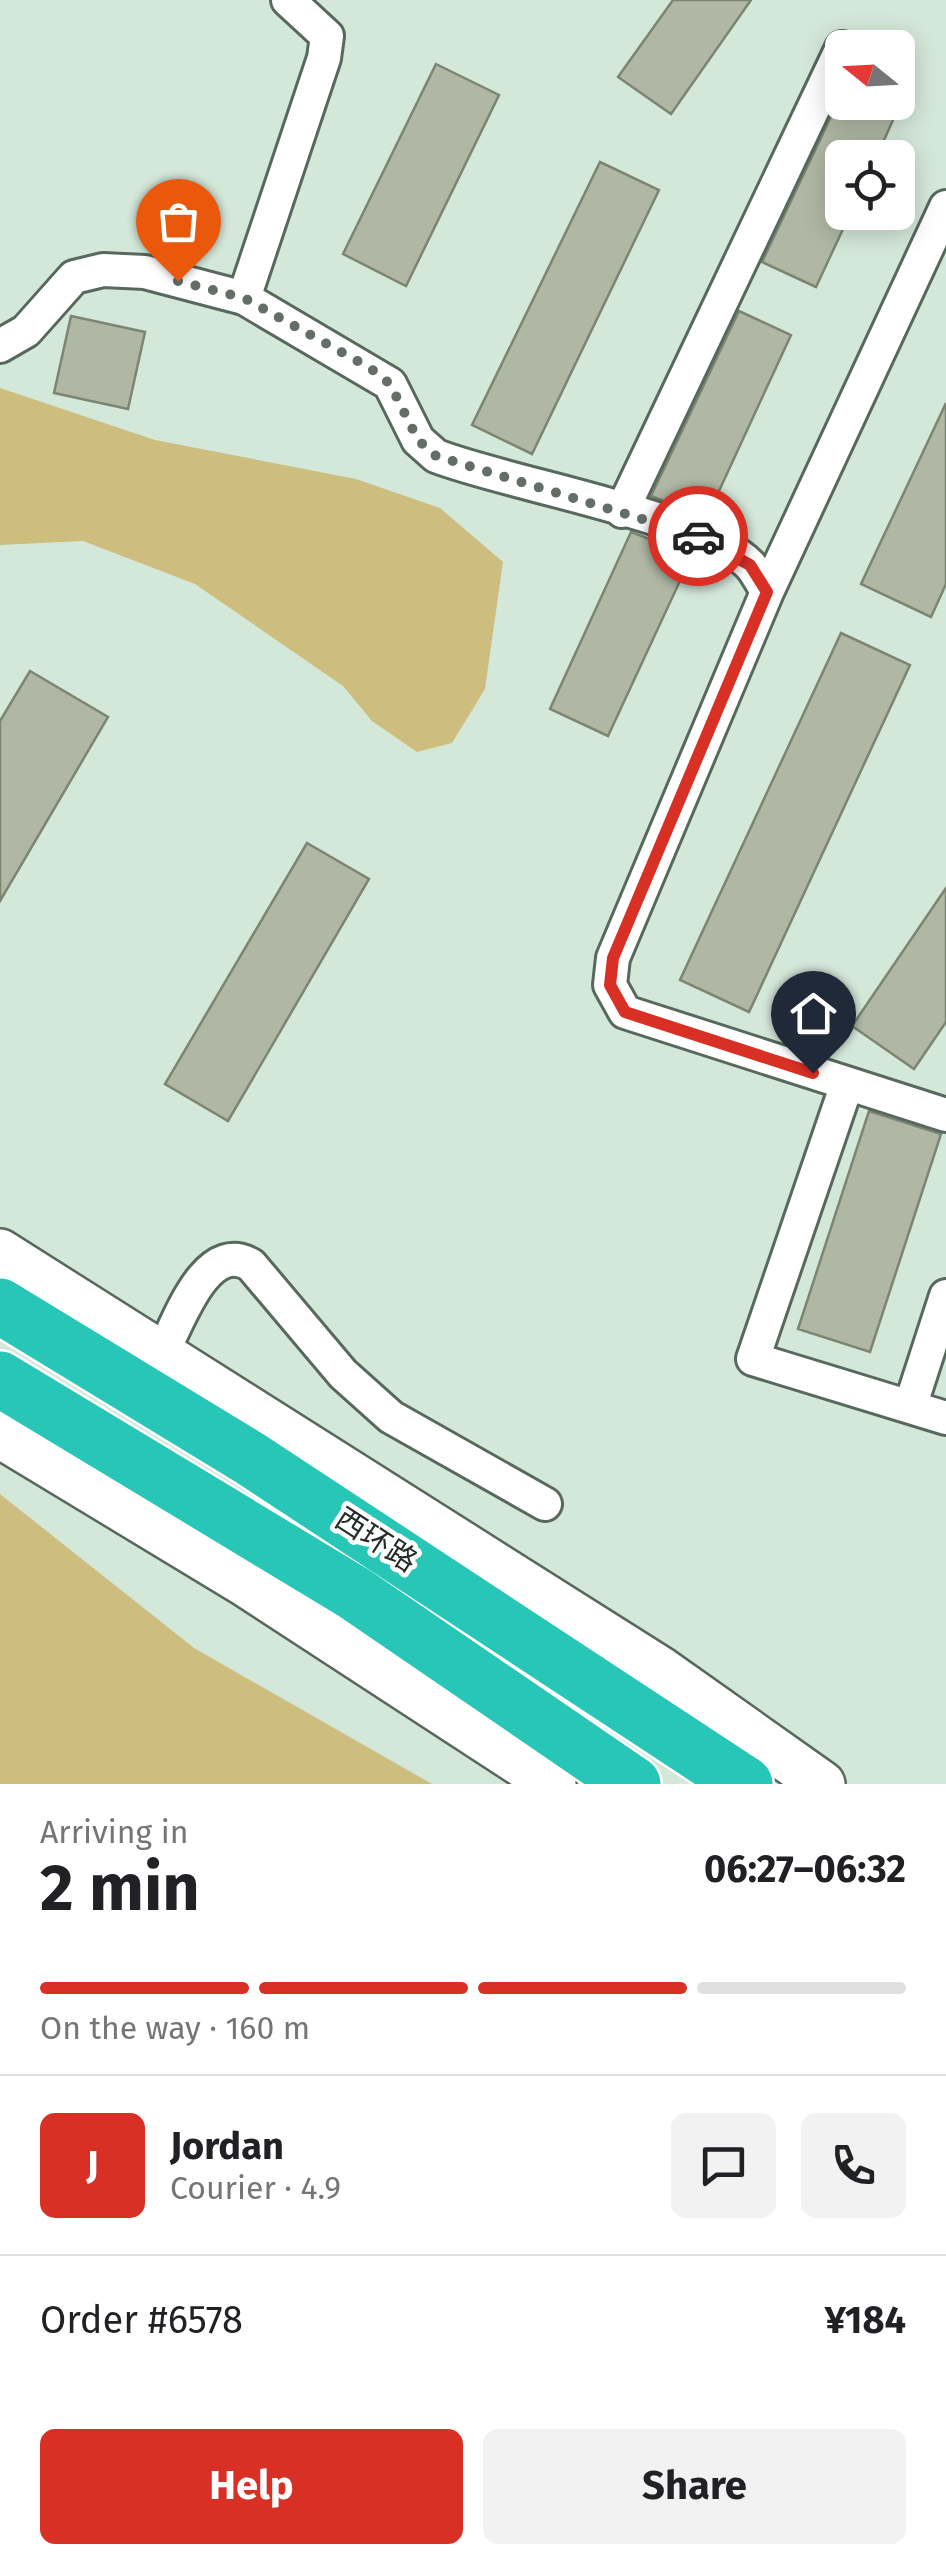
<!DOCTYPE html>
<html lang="en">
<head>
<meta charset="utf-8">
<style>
  :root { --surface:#fff; --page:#f2f2f2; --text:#202124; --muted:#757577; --line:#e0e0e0; --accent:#d93025 }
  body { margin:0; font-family:"Fira Sans","Noto Sans SC",sans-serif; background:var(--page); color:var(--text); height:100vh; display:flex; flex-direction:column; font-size:38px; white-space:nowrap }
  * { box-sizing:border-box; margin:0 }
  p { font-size:32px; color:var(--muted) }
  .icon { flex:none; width:55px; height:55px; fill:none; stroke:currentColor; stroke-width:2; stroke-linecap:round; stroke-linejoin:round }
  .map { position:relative; height:1784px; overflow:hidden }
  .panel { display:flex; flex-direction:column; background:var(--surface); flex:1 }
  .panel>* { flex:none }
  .needle { width:65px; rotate:288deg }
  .controls { position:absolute; left:825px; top:30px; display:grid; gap:20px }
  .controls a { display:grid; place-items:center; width:90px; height:90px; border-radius:15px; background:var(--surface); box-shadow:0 5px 25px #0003; font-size:50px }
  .pin { position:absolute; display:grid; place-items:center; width:85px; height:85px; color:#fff; margin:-102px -42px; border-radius:50% 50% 50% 0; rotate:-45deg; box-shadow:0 0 10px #0007 }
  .pin .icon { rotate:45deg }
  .courier { position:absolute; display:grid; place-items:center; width:100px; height:100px; margin:-50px; border:8px solid #d93025; border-radius:50%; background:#fff; color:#222; box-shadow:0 2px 12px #0007 }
  .summary em { font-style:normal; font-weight:700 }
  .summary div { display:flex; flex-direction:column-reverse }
  .summary { display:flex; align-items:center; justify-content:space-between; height:170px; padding:0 40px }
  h1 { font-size:65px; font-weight:700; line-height:75px }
  .bar { display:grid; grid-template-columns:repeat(4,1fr); gap:15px 10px; align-content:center; height:120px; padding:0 40px }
  .bar i { height:12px; border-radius:8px; background:var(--line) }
  .bar .current { background:var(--accent) }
  .bar p { grid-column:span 4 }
  .line { display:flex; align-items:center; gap:25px; padding:0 40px; border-top:2px solid var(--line) }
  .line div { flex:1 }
  .round { display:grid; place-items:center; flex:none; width:105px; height:105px; border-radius:15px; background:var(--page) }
  .button { display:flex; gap:20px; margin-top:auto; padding:20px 40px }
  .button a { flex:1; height:115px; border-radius:15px; background:var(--accent); color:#fff; font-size:40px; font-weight:700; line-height:115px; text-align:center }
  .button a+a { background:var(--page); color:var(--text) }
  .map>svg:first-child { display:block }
  .green { fill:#cdbe7f }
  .building { fill:#b0b8a5; stroke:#7c8472; stroke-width:2.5 }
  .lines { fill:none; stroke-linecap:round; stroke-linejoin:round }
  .street-casing { stroke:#57685c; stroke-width:38 }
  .secondary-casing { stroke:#57685c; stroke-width:50 }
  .highway-casing { stroke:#fff; stroke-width:60 }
  .street { stroke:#fff; stroke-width:32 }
  .secondary { stroke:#fff; stroke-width:45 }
  .highway { stroke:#28c6b6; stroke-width:55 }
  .done { stroke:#626e66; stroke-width:10; stroke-dasharray:0 18 }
  .route { stroke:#d93025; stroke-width:12 }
  .labels { text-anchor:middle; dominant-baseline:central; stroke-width:9; stroke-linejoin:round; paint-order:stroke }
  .street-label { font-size:30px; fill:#252d27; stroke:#fff }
</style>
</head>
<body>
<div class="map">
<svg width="946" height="1784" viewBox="0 0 946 1784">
  <rect width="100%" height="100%" fill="#d4e8da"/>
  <path class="green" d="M0,388l155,52 201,39 84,29 63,54 -18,127 -33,54 -35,9 -45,-31 -29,-35 -148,-102 -112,-43 -83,4z
    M0,1494l194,154 238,136h-432z"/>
  <path class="building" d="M673,0h78l-80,114 -53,-37z
    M436,64l63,31 -93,191 -63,-32z
    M838,102h63l-25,56h-34v54h9l-35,75 -54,-25z
    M600,162l59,28 -127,264 -60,-29z
    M739,311l52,24 -84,182 -56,-21z
    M71,316l74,16 -17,77 -74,-16z
    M946,403v181l-15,33 -70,-33z
    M631,532l61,23 -84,181 -58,-27z
    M841,633l69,32 -161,347 -69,-32z
    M30,671l78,46 -108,184v-180z
    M307,843l62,36 -141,242 -63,-37z
    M946,888v134l-32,47 -62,-43z
    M869,1111l72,23 -71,218 -72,-23z"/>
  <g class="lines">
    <defs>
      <path id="street" d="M288,0l39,36 -3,22 -80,240 146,86 28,56 18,16c72,28 269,61 314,109 7,8 12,18 17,27
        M946,207l-179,385 -154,366 -3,27 15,27 321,103
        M0,346l26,-15 48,-54 29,-7 42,2 99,26
        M622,511l220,-463
        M847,1084l-94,275 193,59
        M162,1354c16,-31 44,-116 89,-89l92,109 48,43 154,87
        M910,1407l36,-111"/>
      <path id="secondary" d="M0,1252l661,418 161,114
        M0,1435l243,147 310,202"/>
      <path id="highway" d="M0,1306l251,153 494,325
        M0,1379l354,214 279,191"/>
    </defs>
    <use href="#street" class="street-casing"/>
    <use href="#secondary" class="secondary-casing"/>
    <use href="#highway" class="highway-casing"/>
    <use href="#street" class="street"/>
    <use href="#secondary" class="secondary"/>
    <use href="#highway" class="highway"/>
  </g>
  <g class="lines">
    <path class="done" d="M178,281l66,17 126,70 20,16 28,56 18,16 262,80"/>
    <path class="route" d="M698,536l52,29 17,27 -154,366 -3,27 15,27 188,61"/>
  </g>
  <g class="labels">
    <g class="street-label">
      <text transform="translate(376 1540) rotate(33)">西环路</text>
    </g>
  </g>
</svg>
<div class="controls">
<a><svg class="needle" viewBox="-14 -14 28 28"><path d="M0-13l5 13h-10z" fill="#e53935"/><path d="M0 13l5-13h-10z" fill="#757577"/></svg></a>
<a><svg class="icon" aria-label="locate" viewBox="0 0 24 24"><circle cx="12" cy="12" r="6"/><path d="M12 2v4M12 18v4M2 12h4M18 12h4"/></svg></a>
</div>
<div class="pin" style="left:178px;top:281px;background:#ea580c"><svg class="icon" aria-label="bag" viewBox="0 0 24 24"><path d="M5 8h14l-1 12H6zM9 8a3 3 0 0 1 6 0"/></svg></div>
<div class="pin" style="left:813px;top:1073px;background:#1f2937"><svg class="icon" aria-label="home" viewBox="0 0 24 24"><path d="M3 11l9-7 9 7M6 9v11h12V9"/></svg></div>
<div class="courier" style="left:698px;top:536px"><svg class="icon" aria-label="car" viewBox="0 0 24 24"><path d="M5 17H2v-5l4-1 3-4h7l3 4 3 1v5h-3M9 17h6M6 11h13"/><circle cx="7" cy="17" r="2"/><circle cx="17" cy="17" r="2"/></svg></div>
</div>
<section class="panel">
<div class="summary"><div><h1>2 min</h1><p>Arriving in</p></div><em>06:27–06:32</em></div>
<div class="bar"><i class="current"></i><i class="current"></i><i class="current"></i><i></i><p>On the way · 160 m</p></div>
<div class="line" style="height:180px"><b class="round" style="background:var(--accent);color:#fff">J</b><div><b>Jordan</b><p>Courier · 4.9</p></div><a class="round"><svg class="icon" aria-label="chat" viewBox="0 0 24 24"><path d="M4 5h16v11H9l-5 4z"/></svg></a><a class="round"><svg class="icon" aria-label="phone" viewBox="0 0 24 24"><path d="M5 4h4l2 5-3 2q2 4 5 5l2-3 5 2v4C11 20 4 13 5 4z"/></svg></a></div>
<div class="line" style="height:130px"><div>Order #6578</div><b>¥184</b></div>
<div class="button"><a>Help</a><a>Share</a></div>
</section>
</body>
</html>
